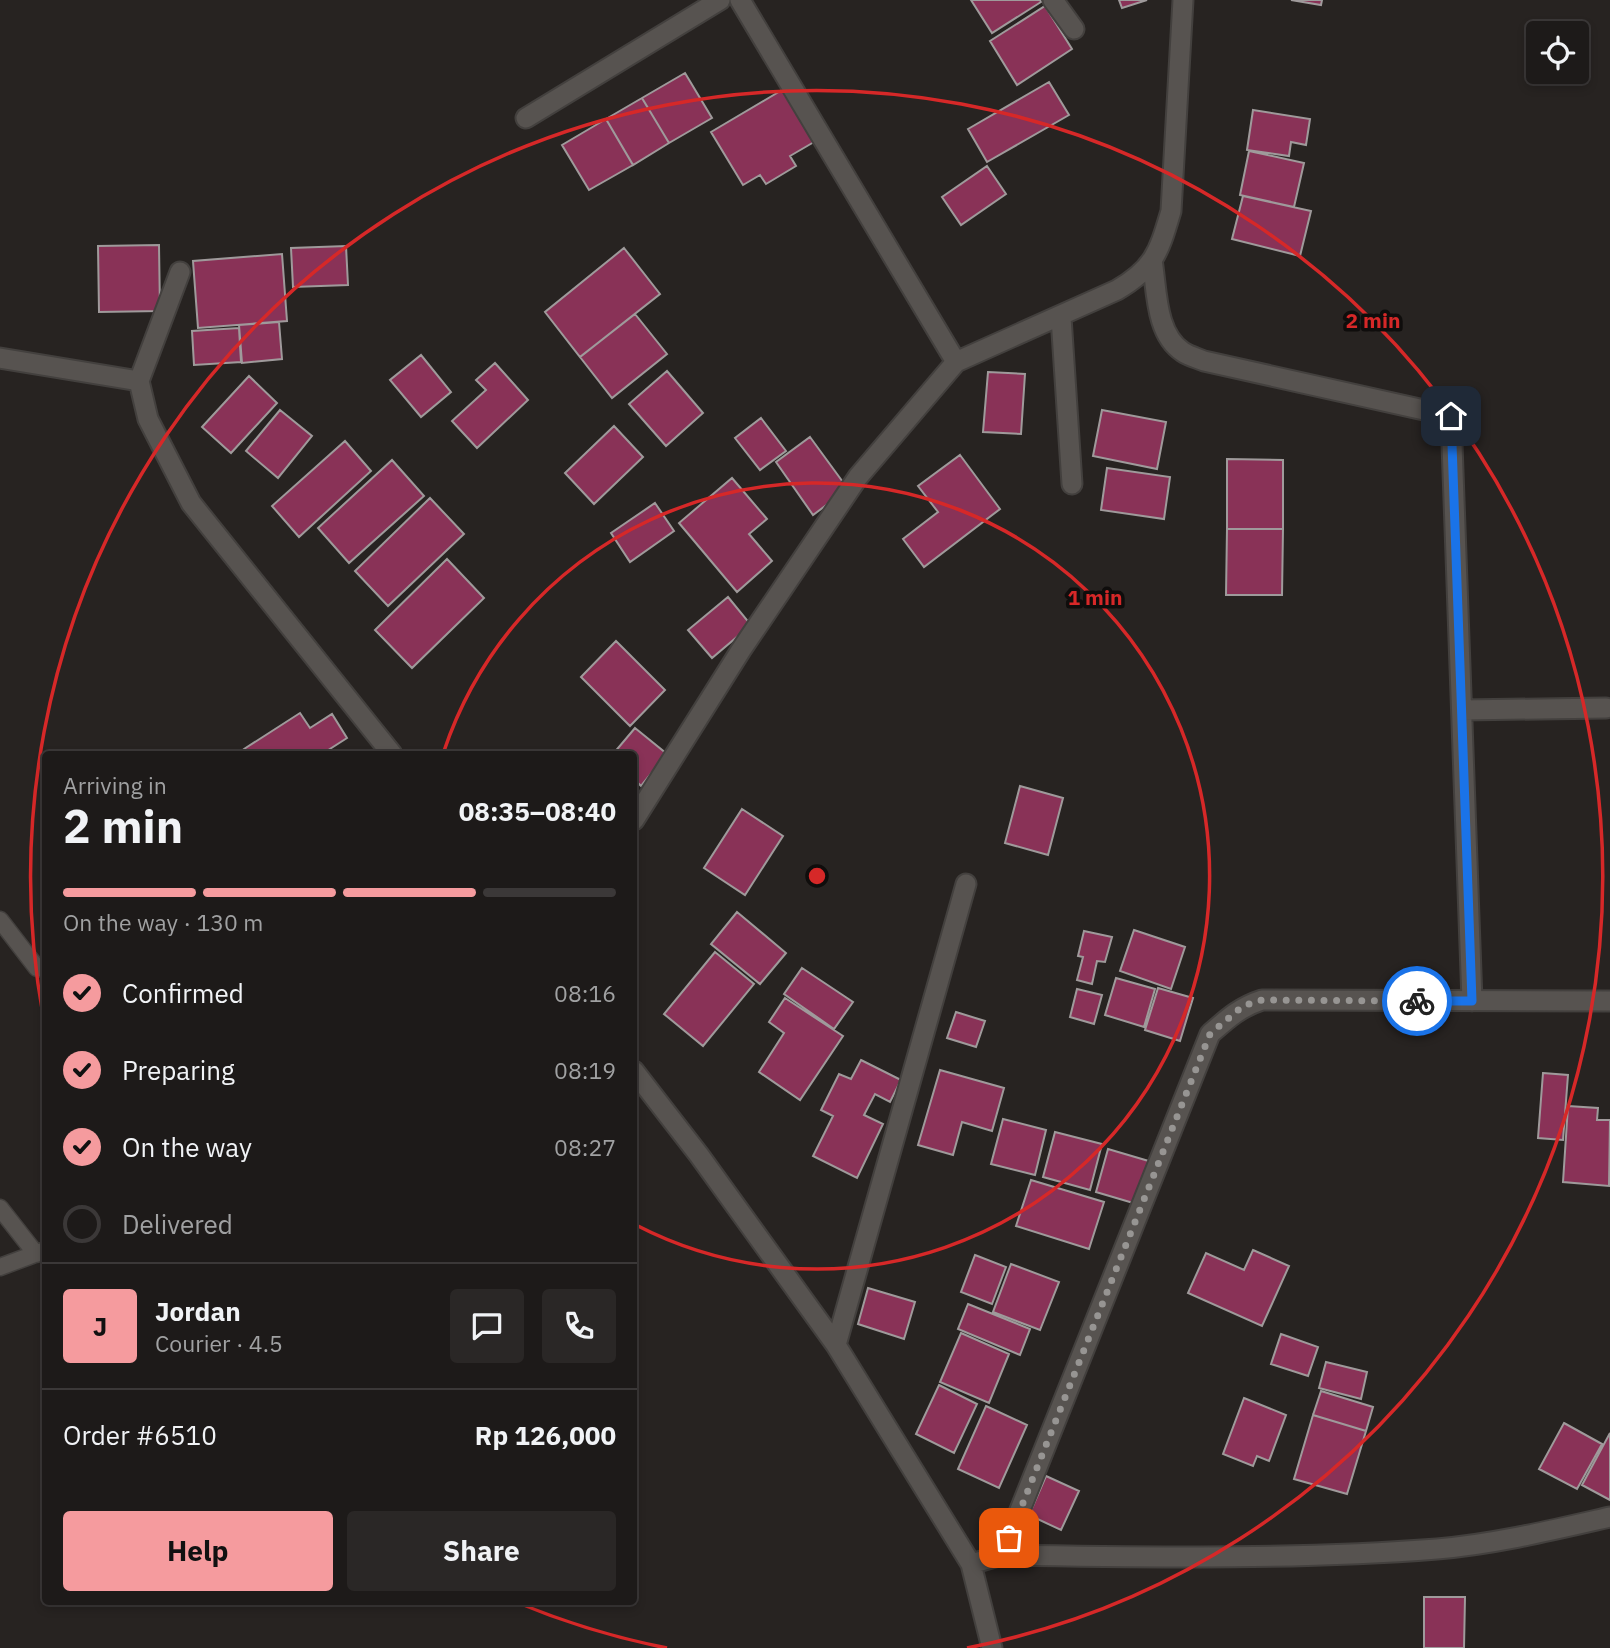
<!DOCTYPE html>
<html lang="en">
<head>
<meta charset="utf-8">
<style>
  :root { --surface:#1d1a19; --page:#2a2726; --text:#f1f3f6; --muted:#a0a1a2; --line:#3b3838; --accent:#f59b9e }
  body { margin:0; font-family:"IBM Plex Sans",sans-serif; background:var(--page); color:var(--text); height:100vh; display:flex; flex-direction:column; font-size:26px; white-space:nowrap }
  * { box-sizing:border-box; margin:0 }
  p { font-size:23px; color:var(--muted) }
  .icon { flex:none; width:38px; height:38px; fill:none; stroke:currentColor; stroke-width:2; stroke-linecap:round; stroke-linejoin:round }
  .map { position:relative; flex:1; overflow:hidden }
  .drawer { position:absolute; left:42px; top:751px; width:595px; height:854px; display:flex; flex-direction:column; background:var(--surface); border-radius:7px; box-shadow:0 4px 10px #0003,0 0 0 2px var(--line) }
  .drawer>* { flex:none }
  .controls { position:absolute; left:1526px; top:21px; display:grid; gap:14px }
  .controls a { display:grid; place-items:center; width:63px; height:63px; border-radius:7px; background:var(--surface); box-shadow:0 4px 10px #0003,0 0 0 2px var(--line); font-size:35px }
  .pin { position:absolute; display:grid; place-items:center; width:60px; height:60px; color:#fff; margin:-30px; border-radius:14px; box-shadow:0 4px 10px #0006 }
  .courier { position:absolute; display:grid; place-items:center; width:70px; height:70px; margin:-35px; border:5px solid #1a73e8; border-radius:50%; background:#fff; color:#222; box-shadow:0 2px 9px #0007 }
  .head em { font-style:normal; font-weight:800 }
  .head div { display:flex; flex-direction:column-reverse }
  .head { display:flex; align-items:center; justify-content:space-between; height:119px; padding:0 21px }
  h1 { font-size:46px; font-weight:800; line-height:52px }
  .bar { display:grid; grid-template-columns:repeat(4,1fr); gap:10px 7px; align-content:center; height:84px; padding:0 21px }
  .bar i { height:9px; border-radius:5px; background:var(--line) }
  .bar .current { background:var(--accent) }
  .bar p { grid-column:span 4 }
  .line { display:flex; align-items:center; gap:18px; padding:0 21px; border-top:2px solid var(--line) }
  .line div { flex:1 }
  .round { display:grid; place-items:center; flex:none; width:74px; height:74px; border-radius:7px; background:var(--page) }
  ol { padding:0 21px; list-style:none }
  li { display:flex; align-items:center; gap:21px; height:77px }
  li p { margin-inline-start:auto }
  li .icon { padding:7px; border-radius:50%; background:var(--accent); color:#111; stroke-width:4 }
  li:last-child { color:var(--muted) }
  li i { width:38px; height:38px; border:4px solid var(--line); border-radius:50% }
  .action { display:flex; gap:14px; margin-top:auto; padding:14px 21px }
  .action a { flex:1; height:80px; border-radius:7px; background:var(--accent); color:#111; font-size:28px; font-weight:800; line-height:80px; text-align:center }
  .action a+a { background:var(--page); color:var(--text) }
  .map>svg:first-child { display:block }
  .building { fill:#893257; stroke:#9f9a9b; stroke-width:2 }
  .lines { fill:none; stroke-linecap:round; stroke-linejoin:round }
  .service-casing { stroke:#43403e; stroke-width:19 }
  .minor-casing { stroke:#43403e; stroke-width:23 }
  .service { stroke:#575350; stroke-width:16 }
  .minor { stroke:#575350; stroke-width:19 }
  .done { stroke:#979593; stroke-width:7; stroke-dasharray:0 12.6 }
  .route { stroke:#1a73e8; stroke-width:9 }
  .ring { fill:none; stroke:#d62828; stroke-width:3.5 }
  .centre { fill:#d62828; stroke:#0f0d0c; stroke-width:3.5 }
  .ring-label { font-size:21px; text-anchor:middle; font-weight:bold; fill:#d62828; stroke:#0f0d0c; stroke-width:7; stroke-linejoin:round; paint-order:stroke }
</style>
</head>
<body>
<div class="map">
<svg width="1610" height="1648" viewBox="0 0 1610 1648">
  <rect width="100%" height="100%" fill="#272321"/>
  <path class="building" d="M971,0h69l1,2 -49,31z
    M1119,0h28l-25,8z
    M1291,0h31l-1,5z
    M1045,6l27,43 -55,36 -27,-44z
    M685,73l27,45 -43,25 -27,-45z
    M1049,82l20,33 -82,47 -19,-33z
    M782,90l32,52 -24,14 6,10 -30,18 -6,-9 -17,10 -32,-53z
    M642,98l27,45 -36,22 -27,-46z
    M1253,110l57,9 -4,26 -15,-3 -2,14 -42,-6z
    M606,119l27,46 -44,25 -27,-45z
    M1249,151l55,12 -10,44 -54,-12z
    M987,166l19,28 -45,31 -19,-28z
    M1243,196l68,15 -11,45 -68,-17z
    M159,245l1,66 -61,1 -1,-66z
    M346,246l2,39 -55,2 -2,-39z
    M624,248l36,46 -80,63 -35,-45z
    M282,254l5,67 -89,7 -5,-67z
    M635,314l32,40 -55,44 -32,-41z
    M279,322l3,37 -40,4 -3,-38z
    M239,328l2,34 -47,3 -2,-34z
    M421,355l30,37 -30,25 -31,-37z
    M495,363l33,37 -51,48 -25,-27 34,-31 -10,-10z
    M667,371l36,42 -37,33 -37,-42z
    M988,372l37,2 -4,60 -38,-2z
    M249,376l28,27 -46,50 -29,-26z
    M280,410l32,26 -34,42 -32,-27z
    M1102,410l64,12 -9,47 -64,-13z
    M761,418l25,33 -26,19 -25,-32z
    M614,426l29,31 -49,47 -29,-31z
    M810,437l38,52 -35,26 -37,-53z
    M345,441l26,30 -72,66 -27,-31z
    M960,455l40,54 -76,58 -21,-28 35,-27 -20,-26z
    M1227,459l56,1v69h-56z
    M392,460l32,36 -75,67 -31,-35z
    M1107,468l63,9 -6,42 -63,-9z
    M732,478l35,41 -18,15 23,27 -35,31 -58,-69z
    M430,498l34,36 -76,72 -33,-35z
    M655,503l19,28 -44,31 -19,-29z
    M1227,529h56l-1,66h-56z
    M447,559l37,39 -72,70 -37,-38z
    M728,597l23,28 -39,33 -24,-28z
    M616,641l49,49 -35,36 -49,-49z
    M300,713l10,15 22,-14 15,24 -25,16h-75l-3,-5z
    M635,728l32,26 -26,32 -7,-7v-25h-21z
    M1020,786l43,12 -15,57 -43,-12z
    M742,809l41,27 -38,59 -41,-27z
    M737,912l49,41 -26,31 -49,-40z
    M1134,930l51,17 -14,42 -51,-18z
    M1084,931l28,6 -7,25 -8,-1 -5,23 -15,-4 6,-23 -5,-1z
    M715,952l39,32 -51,62 -39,-32z
    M802,968l51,34 -19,27 -50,-35z
    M1116,978l39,11 -11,38 -39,-12z
    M1158,988l35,10 -13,43 -35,-11z
    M1077,989l25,6 -8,29 -24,-7z
    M785,998l58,38 -43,64 -41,-28 25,-39 -15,-11z
    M956,1012l29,9 -9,26 -29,-9z
    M861,1060l40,20 -11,22 -15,-8 -11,21 19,9 -26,54 -44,-22 20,-40 -12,-6 18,-36 12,5z
    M940,1070l64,18 -12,43 -30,-9 -9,33 -35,-10z
    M1543,1073l25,2 -5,65 -25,-2z
    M1568,1106l30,2 -1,12h13l-1,66 -46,-4z
    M1003,1119l43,11 -11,45 -44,-11z
    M1055,1132l47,12 -12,46 -47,-13z
    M1108,1149l44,13 -12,43 -44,-13z
    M1031,1180l73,22 -15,47 -73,-23z
    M1253,1250l36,16 -27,60 -74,-33 18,-40 38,17z
    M975,1255l31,12 -14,37 -31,-12z
    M1011,1264l48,18 -19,48 -47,-18z
    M868,1288l47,14 -11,37 -46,-15z
    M968,1304l62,25 -10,26 -62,-26z
    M961,1333l48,21 -20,49 -49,-21z
    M1281,1334l37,13 -10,29 -37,-12z
    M1326,1362l41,10 -6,27 -42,-11z
    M939,1385l38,19 -23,49 -38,-19z
    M1321,1391l52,16 -7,24 -53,-16z
    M1244,1398l42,17 -17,46 -12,-5 -4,10 -30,-12z
    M986,1406l41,19 -28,63 -41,-19z
    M1313,1415l53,16 -19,63 -53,-15z
    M1564,1423l38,21 -25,45 -38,-20z
    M1610,1433v67l-28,-15z
    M1046,1476l33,15 -18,39 -32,-15z
    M1424,1597h41l-1,51h-40z"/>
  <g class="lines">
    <defs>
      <path id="service" d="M0,920l37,48 9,1
        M0,1208l36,46
        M0,1267l43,-16"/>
      <path id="minor" d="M740,0l216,362
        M1053,0l21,29
        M526,118l194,-118
        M1152,260c5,29 3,74 31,92 6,4 14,6 21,9l247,55 21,585
        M180,272l-41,109 9,38 43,84 201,251
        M1061,317l11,167
        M0,358l139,23
        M1462,710l144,-2
        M634,820l107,-170 117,-173 98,-115 161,-72c38,-22 42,-39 54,-79l12,-211
        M634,1071l65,84 137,190 135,219 21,84
        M836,1345l130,-461
        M1002,1555c145,2 291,5 435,-6 58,-5 116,-19 173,-32
        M971,1564l31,-9 208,-521c17,-15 30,-27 52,-34l348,1"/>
    </defs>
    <use href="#service" class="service-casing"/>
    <use href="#minor" class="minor-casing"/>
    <use href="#service" class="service"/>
    <use href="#minor" class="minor"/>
  </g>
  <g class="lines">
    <path class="done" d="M1009,1538l201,-504 33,-28 19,-6 155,1"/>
    <path class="route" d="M1417,1001h55l-21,-585"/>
  </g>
  <g class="ring">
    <path d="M444 751A393 393 0 1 1 636 1225"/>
    <path d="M667 1648A786 786 0 0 1 516 1602M45 1026A786 786 0 1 1 967 1648"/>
  </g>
  <circle cx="817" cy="876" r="10" class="centre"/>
  <g class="ring-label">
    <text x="1373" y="328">2 min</text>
    <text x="1095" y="605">1 min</text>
  </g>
</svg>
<div class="controls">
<a><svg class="icon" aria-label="locate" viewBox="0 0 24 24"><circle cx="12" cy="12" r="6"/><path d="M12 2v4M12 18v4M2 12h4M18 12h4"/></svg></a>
</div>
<div class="pin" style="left:1009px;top:1538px;background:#ea580c"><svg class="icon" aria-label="bag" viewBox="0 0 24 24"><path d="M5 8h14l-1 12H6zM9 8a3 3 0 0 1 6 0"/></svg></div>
<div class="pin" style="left:1451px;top:416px;background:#1f2937"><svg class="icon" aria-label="home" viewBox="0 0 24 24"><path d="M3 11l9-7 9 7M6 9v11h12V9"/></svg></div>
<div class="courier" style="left:1417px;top:1001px"><svg class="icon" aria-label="bike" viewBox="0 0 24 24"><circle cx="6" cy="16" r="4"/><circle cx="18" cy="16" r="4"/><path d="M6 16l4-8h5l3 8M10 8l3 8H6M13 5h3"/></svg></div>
<section class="drawer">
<div class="head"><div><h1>2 min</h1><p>Arriving in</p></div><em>08:35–08:40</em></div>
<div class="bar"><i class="current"></i><i class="current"></i><i class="current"></i><i></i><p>On the way · 130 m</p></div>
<ol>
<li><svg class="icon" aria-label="check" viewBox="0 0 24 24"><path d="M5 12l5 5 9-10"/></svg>Confirmed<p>08:16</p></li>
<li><svg class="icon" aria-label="check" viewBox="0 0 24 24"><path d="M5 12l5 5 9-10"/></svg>Preparing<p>08:19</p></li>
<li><svg class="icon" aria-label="check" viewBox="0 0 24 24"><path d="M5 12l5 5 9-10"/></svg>On the way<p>08:27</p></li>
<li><i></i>Delivered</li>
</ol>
<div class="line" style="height:126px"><b class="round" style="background:var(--accent);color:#111">J</b><div><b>Jordan</b><p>Courier · 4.5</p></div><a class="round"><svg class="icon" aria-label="chat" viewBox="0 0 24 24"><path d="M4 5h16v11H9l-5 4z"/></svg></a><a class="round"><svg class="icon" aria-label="phone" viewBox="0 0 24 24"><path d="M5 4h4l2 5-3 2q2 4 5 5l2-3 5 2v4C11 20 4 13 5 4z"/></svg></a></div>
<div class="line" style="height:91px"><div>Order #6510</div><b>Rp 126,000</b></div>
<div class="action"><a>Help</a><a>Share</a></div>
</section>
</div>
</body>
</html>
